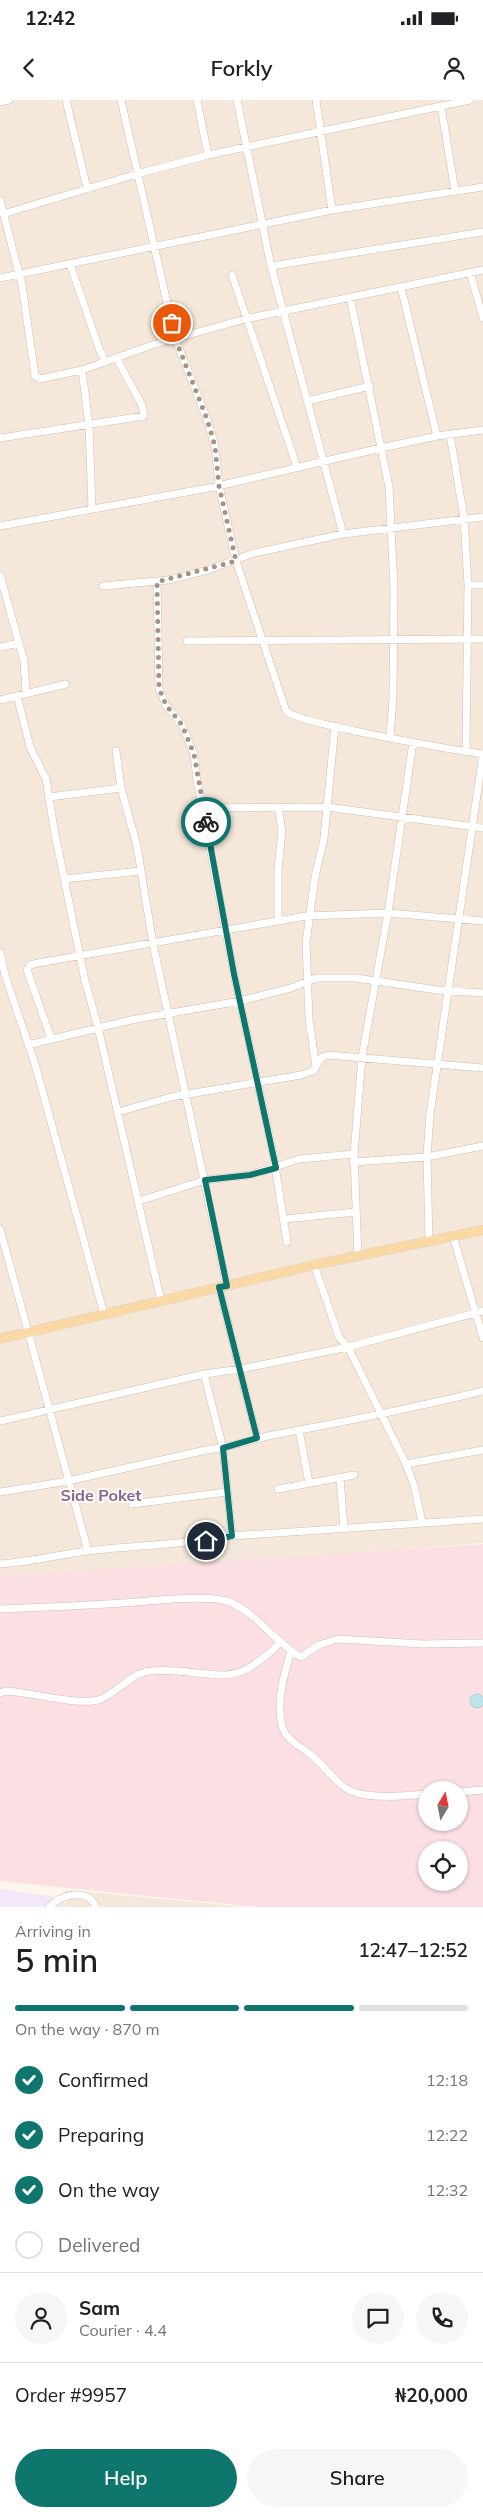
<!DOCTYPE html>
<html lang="en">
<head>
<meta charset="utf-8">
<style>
  :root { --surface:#fff; --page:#f6f6f6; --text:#202124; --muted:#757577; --line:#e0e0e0; --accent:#0f766e }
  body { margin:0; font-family:Mulish,sans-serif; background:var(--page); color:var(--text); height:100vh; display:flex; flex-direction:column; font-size:19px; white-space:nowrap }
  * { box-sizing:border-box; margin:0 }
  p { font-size:16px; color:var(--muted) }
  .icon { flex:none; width:28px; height:28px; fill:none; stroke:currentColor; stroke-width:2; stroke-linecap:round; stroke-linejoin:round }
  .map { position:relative; height:1807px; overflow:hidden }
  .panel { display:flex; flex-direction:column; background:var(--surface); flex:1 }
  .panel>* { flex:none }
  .needle { width:32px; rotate:10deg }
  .fabs { position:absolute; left:418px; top:1681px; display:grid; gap:10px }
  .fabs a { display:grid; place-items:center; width:50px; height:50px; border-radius:50%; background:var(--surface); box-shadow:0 1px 4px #0004; font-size:25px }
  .pin { position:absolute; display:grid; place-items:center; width:42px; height:42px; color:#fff; margin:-21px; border:2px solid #fff; border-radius:50%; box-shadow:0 1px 5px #0007 }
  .courier { position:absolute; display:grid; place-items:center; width:50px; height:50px; margin:-25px; border:4px solid #0f766e; border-radius:50%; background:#fff; color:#222; box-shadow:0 1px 6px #0007 }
  .overview em { font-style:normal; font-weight:600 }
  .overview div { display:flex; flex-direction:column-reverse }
  .overview { display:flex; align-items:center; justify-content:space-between; height:85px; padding:0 15px }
  h1 { font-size:32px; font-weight:600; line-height:38px }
  .bar { display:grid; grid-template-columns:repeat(4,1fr); gap:8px 5px; align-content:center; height:60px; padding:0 15px }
  .bar i { height:6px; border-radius:4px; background:var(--line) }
  .bar .on { background:var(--accent) }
  .bar p { grid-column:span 4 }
  .line { display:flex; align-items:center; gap:12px; padding:0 15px; border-top:1px solid var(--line) }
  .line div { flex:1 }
  .round { display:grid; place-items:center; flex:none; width:52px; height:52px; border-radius:26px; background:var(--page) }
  ol { padding:0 15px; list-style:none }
  li { display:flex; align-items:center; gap:15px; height:55px }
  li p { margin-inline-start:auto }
  li .icon { padding:5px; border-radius:50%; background:var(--accent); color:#fff; stroke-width:4 }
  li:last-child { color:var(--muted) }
  li i { width:28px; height:28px; border:2px solid var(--line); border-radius:50% }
  .action { display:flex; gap:10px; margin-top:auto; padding:10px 15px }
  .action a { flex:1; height:58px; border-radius:30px; background:var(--accent); color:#fff; font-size:20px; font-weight:600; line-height:58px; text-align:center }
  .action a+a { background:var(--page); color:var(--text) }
  .status { display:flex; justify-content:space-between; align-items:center; height:35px; padding:0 25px; background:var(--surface); direction:ltr }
  .status svg { height:14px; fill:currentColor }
  header { display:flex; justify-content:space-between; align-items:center; height:65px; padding:0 15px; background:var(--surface); font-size:22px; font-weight:600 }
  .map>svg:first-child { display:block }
  .residential { fill:#f5e8da }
  .education { fill:#f3e8fa }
  .medical { fill:#fbdfe3; fill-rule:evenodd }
  .water { fill:#bfe3e8; stroke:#a5d3da }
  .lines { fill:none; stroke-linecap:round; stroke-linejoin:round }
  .minor-casing { stroke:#d1beb0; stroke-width:8 }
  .major-casing { stroke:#dad1cd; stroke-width:10 }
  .minor { stroke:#fff; stroke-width:7 }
  .major { stroke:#fbd9a5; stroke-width:9 }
  .done { stroke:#a89285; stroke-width:5; stroke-dasharray:0 9 }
  .route { stroke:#0f766e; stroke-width:6 }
  .labels { text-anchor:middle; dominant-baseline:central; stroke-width:4; stroke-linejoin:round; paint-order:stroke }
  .neighbourhood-label { font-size:16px; font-weight:bold; fill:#846695; stroke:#fffaf3 }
</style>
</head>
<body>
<div class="status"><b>12:42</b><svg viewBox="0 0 49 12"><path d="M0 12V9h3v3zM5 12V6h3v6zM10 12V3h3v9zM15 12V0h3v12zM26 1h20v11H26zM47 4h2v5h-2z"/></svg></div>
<header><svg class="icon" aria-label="back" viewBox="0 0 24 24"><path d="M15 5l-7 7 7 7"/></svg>Forkly<svg class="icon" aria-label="person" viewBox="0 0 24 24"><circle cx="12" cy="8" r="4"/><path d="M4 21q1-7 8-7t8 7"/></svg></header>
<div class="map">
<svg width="483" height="1807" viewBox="0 0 483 1807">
  <rect width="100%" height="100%" fill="#fdf6ec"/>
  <path class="residential" d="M0,0h483v1443l-483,37z
    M65,1790l181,17h-181z"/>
  <path class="education" d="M0,1789l64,9v9h-64z"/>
  <path class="medical" d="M483,1444v363h-224l-259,-26v-305zM426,1690h33v32h-33zM426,1750h33v32h-33z"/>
  <path class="water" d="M470 1601a7 7 0 1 1 14 0a7 7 0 1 1-14 0Z"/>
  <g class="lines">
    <defs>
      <path id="minor" d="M66,0l21,88
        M121,0l54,238 32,81 8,27 4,40 17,75 50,150c13,13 169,39 197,43
        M197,0l11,55
        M237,0l34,166 72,268
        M316,0l16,110
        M0,2l9,-2
        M441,6l14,85
        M0,100l22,85 13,91 5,3 42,-9 70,-25 93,-26 238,-49
        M3,114l134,-40 71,-19 262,-55
        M70,164l30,87 6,11
        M271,166l212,-34
        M470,172l13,46
        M232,175l65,192
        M0,178l332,-68 151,-23
        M401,187l36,149
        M350,197l39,190 5,101 -1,109 -3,40
        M82,270l7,55 3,84
        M307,301l63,-15
        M450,335l14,83 4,67 -2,166
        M0,338l144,-22 -2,-11 -25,-46
        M0,426l214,-39 167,-39 56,-12 46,-6
        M0,475l24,86 2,32
        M157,481l2,107 7,17 16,20 12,29 3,26 37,194 39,179 14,89
        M468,485h15
        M103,486l65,-6 40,-10 46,-17 89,-19 140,-17
        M187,541l296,-2
        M0,547l19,-4
        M17,596l13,51 16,32 8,50 31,152 13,46 63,274
        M0,600l66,-16
        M116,651l5,37 16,58 16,98 74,342
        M49,697l72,-9
        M278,707l4,24 -4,38v50
        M203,708l124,-1 156,21
        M64,779l76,-8
        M0,852l5,23 30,89 69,250
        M51,938l-24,-68 3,-5 8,-2 268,-47 82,-3 95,8
        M28,945l103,-25 109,-19 51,-13 25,-10h40l81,12 46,3
        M316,967l-7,-48 -3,-76 9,-66 9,-39 11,-112
        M118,1012l53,-15 130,-22 12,-4 9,-14 6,-2 155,13
        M353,1062l74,-5 56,-11
        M139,1101l66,-21 45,-5 49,-16 55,-5
        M284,1119l72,-7
        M0,1129l88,322
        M453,1136l30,102
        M429,1141l-2,-84 3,-43 53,-360
        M358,1156l-4,-102 8,-97 26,-144 25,-171
        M314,1165l25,72 9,10 58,117 8,21 8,37
        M219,1187l38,151
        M204,1274l37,-5 107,-22 135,-36
        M0,1321l204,-47 19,74 9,88
        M299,1330l10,53
        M406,1364l77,-14
        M340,1378l4,50
        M278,1389l76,-14
        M0,1392l68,-11 138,-31c23,-2 45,-11 67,-15 71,-13 141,-27 210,-44
        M132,1404l95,-12
        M0,1464c30,-2 58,-9 87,-13 48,-6 97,-6 145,-15l251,-17
        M0,1509c41,-2 81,-3 122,-6 25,-1 89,-10 110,0 27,13 44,40 69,54l18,-12 19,-6 85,5 60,-1
        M291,1551c-7,23 -15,51 -9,75 3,13 20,21 29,29 13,9 22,26 36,34 18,11 59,7 79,5
        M0,1593l6,-2c23,1 76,16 95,8 16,-7 31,-26 49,-28 26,-3 51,4 76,4 21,-1 41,-19 55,-33
        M459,1692l24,-2
        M49,1807c12,-12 38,-20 47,0"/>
      <path id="major" d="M0,1239l314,-74 169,-35"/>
    </defs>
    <use href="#minor" class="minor-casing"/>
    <use href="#major" class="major-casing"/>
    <use href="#minor" class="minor"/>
    <use href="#major" class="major"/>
  </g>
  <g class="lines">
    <path class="done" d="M172,223l3,15 32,81 8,27 4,40 17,75 -79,21 2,106 7,17 16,20 12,29 12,68"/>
    <path class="route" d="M206,1441l26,-5 -9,-88 34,-10 -38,-151 8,-1 -22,-106 45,-5 26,-7 -42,-194 -28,-152"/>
  </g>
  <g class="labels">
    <g class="neighbourhood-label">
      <text x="101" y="1395">Side Poket</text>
    </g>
  </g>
</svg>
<div class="fabs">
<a><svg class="needle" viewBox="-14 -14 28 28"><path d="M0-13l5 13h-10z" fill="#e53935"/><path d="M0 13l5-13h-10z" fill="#757577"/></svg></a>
<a><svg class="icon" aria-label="locate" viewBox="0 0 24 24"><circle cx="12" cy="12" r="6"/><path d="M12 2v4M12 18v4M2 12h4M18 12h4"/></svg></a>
</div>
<div class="pin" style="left:172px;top:223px;background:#ea580c"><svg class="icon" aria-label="bag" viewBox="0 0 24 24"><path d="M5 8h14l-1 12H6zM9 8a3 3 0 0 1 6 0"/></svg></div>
<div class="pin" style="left:206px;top:1441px;background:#1f2937"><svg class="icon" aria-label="home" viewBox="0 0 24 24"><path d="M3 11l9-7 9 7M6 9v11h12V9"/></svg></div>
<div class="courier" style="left:206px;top:722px"><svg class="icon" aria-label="bike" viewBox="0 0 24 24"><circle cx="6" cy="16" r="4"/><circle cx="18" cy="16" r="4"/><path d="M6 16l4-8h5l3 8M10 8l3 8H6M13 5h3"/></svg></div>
</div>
<section class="panel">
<div class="overview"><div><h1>5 min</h1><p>Arriving in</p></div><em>12:47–12:52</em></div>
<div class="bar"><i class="on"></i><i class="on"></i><i class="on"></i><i></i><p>On the way · 870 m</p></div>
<ol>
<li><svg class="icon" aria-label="check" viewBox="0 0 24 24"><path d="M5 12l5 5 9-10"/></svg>Confirmed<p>12:18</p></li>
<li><svg class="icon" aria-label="check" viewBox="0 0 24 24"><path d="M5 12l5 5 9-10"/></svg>Preparing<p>12:22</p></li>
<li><svg class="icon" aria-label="check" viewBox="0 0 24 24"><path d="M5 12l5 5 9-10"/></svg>On the way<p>12:32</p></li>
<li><i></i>Delivered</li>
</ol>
<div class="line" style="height:90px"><a class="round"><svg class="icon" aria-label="person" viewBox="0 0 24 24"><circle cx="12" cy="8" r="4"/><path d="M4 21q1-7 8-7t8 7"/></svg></a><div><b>Sam</b><p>Courier · 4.4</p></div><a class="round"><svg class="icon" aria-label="chat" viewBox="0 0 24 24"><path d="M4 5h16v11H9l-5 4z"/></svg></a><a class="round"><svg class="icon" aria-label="phone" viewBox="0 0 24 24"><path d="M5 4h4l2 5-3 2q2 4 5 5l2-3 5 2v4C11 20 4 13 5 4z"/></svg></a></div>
<div class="line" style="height:65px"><div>Order #9957</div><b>₦20,000</b></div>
<div class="action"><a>Help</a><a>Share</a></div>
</section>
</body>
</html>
